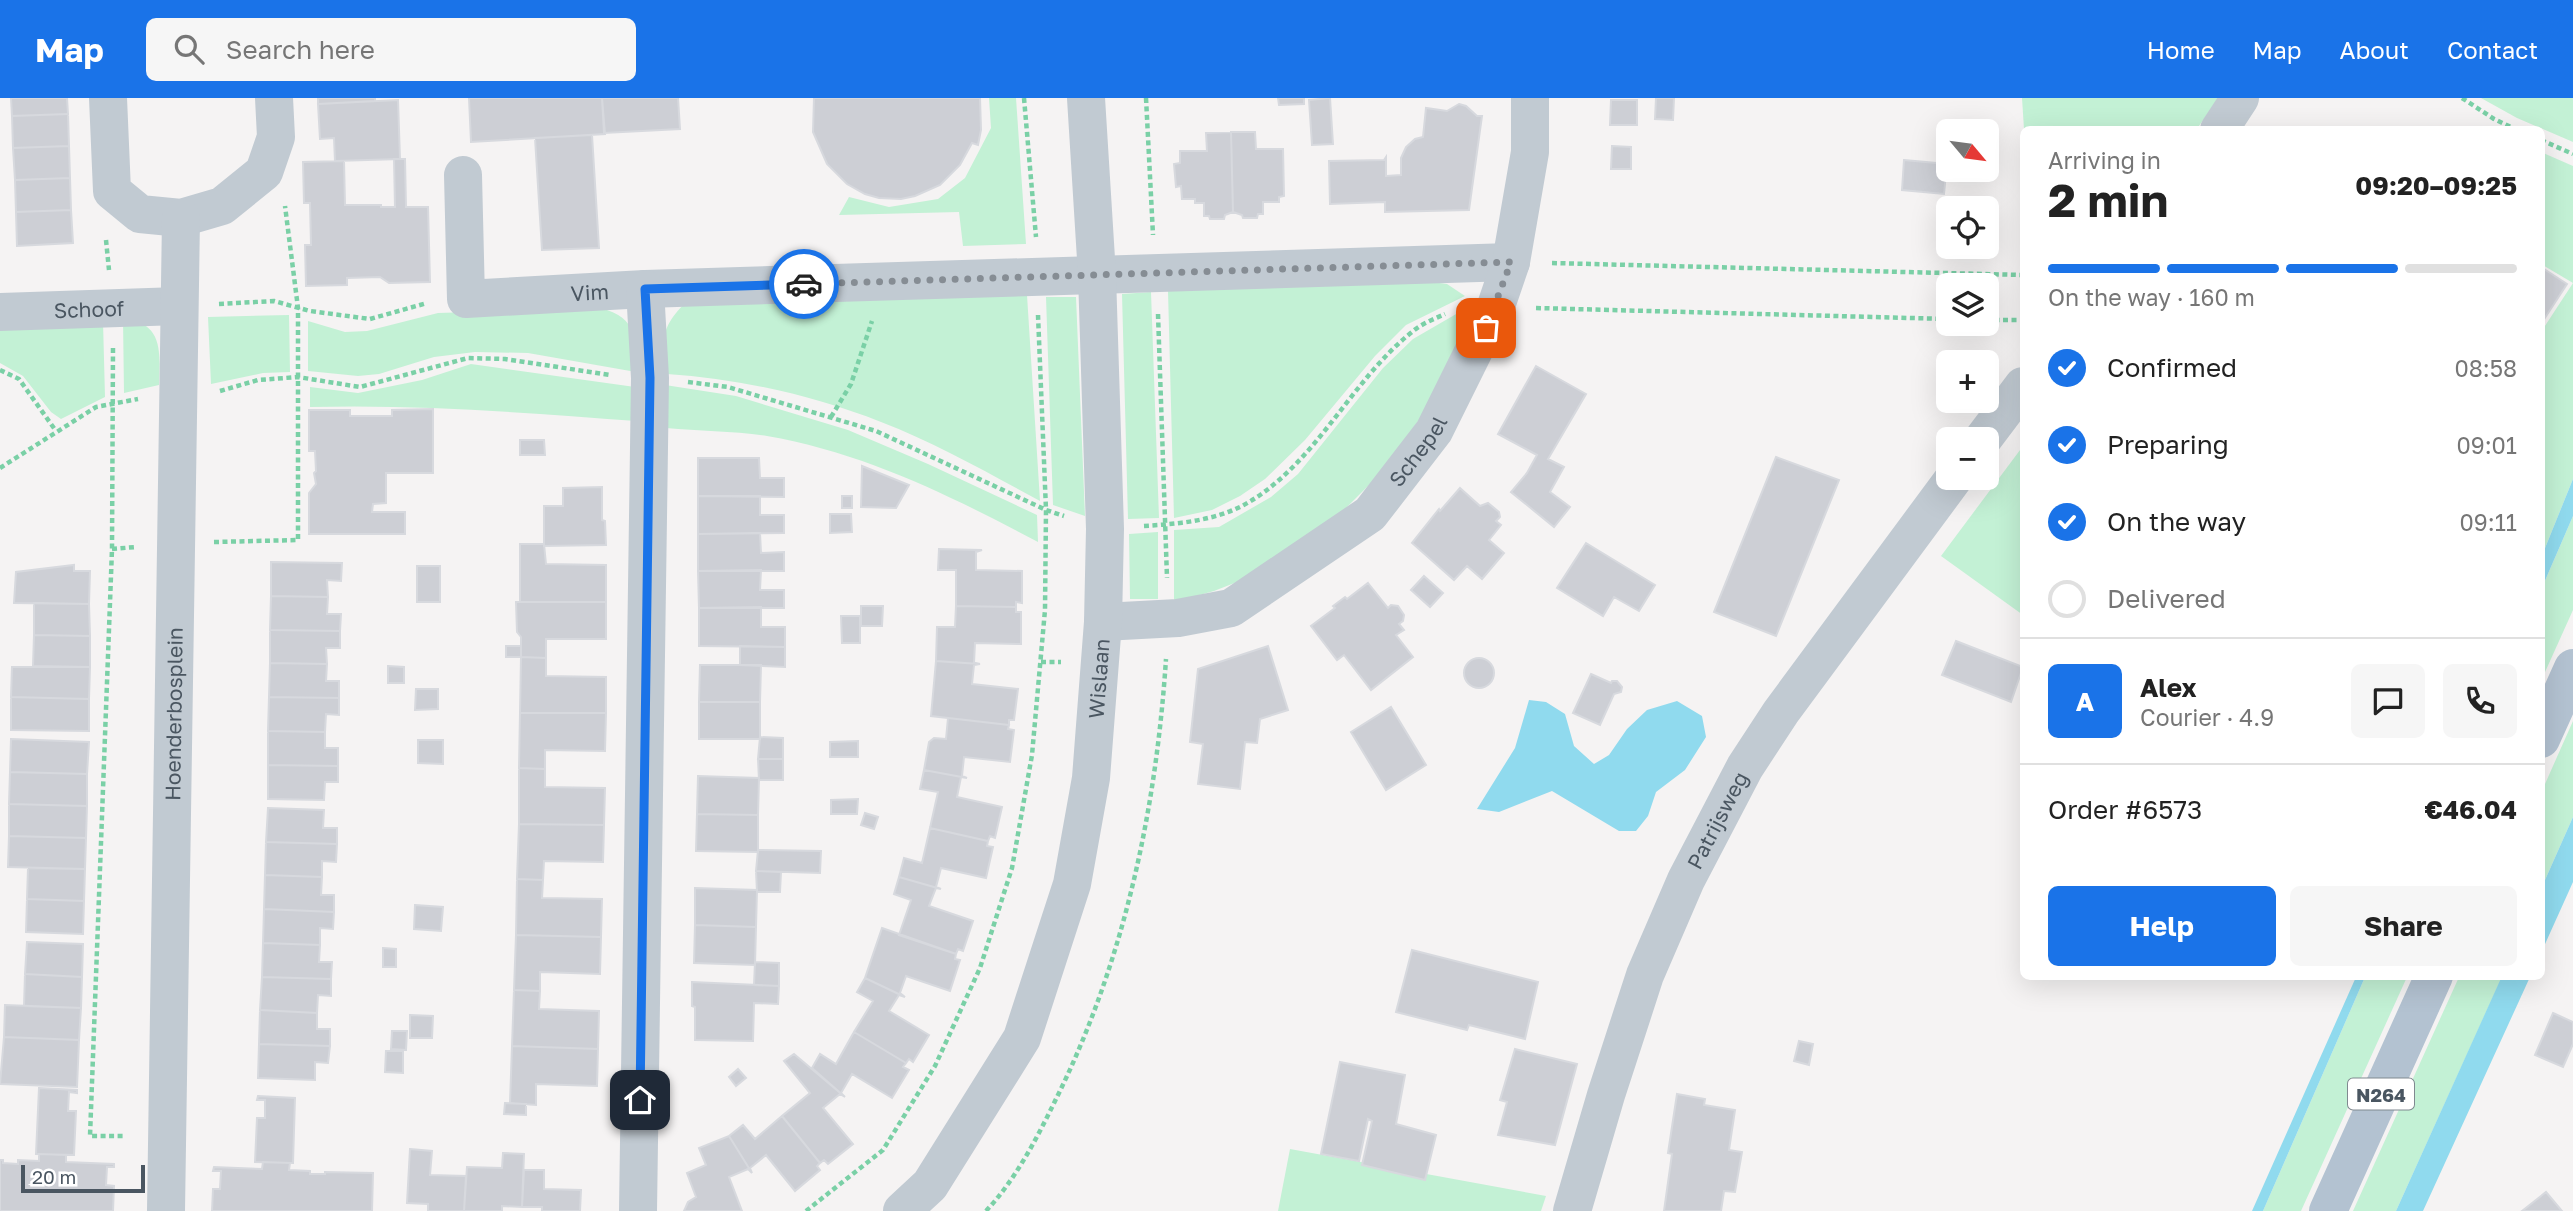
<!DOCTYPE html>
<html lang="en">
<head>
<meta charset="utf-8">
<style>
  :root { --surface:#fff; --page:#f6f6f6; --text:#222; --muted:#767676; --line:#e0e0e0; --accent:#1a73e8 }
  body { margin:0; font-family:"Golos Text",sans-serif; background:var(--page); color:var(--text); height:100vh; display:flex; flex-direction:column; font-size:26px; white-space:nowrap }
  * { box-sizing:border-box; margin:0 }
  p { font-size:23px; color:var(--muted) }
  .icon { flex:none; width:38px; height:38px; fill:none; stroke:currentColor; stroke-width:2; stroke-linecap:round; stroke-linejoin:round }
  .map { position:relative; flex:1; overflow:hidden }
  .sheet { position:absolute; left:2020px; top:28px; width:525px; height:854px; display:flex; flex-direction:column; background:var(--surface); border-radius:10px; box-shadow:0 7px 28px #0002 }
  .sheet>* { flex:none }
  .needle { width:46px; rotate:119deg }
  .fabs { position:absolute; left:1936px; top:21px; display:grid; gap:14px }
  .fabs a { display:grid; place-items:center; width:63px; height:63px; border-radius:10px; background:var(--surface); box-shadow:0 7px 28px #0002; font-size:35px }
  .scale { position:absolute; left:21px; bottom:18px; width:124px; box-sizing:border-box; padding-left:7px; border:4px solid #4a5661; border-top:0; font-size:19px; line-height:24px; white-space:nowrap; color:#4a5661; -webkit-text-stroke:5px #fff; paint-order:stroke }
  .pin { position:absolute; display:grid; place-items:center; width:60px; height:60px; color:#fff; margin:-30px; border-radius:14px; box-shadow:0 4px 10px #0006 }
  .courier { position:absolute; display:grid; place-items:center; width:70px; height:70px; margin:-35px; border:5px solid #1a73e8; border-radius:50%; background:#fff; color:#222; box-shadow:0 2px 9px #0007 }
  .headline em { font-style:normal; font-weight:700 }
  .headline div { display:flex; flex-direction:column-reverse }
  .headline { display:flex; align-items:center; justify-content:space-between; height:119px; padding:0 28px }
  h1 { font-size:46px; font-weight:700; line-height:52px }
  .bar { display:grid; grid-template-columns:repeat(4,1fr); gap:10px 7px; align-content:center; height:84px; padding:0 28px }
  .bar i { height:9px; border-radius:5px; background:var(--line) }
  .bar .active { background:var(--accent) }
  .bar p { grid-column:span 4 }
  .line { display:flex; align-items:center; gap:18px; padding:0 28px; border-top:2px solid var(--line) }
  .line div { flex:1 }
  .round { display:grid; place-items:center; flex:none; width:74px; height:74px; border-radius:10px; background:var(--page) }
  ol { padding:0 28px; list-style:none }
  li { display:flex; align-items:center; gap:21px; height:77px }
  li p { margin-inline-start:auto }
  li .icon { padding:7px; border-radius:50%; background:var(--accent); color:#fff; stroke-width:4 }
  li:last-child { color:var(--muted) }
  li i { width:38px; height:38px; border:4px solid var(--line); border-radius:50% }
  .action { display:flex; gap:14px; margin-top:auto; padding:14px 28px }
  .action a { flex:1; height:80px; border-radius:10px; background:var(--accent); color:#fff; font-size:28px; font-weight:700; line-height:80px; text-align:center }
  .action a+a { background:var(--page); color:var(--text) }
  header { display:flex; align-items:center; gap:42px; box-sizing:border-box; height:98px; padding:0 35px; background:var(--accent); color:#fff }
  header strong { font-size:33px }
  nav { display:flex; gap:38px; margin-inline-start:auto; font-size:24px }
  .search { width:490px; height:63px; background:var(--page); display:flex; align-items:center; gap:18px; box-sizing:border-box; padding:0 24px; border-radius:10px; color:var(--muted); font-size:26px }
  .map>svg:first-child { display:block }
  .green { fill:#c3f1d5 }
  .water { fill:#90daee }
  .building { fill:#cdcfd5; stroke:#d7d9de; stroke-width:2 }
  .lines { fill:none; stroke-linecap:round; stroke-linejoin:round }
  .path { stroke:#7ad0a6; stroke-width:4.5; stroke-dasharray:5 3.5; stroke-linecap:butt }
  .street { stroke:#c1cad2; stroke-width:38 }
  .primary { stroke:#b3c2d1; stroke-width:38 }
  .done { stroke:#868d94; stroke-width:7; stroke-dasharray:0 12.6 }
  .route { stroke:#1a73e8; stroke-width:9 }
  .labels { text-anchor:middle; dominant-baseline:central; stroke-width:6; stroke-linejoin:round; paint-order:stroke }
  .shield { fill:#fff; stroke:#808990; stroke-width:2 }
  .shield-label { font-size:19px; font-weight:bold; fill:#4a5661 }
  .street-label { font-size:21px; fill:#4a5661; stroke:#fff }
</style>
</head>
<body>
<header>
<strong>Map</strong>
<div class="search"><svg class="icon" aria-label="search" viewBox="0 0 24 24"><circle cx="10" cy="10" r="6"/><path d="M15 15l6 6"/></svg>Search here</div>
<nav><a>Home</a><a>Map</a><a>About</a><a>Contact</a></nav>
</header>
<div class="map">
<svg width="2573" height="1113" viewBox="0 0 2573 1113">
  <rect width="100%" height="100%" fill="#f5f3f3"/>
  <path class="green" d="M989,0h27l10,146 -63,2 -4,-34 -120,3 10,-18 40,10 49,-8 27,-21 26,-50z
    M2022,0h197l-23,32 -172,-1z
    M2481,0h92v44l-56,-24z
    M2541,54l32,14v313l-32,79v-226l32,-49 -32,-19z
    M1432,184l15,2 18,12 -59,29 -31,31 -70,84 -40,39 -25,17 -28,14 -38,8 -6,-227z
    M1151,194l8,226 -31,1 -6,-225z
    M1027,197l13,206c-52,-28 -104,-58 -159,-79 -69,-27 -141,-43 -214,-48 -3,-34 -9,-42 16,-69z
    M1046,199h30l9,219 -32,-11z
    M1470,208l2,24 -31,60 -64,87 -44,44 -78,54 -41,16 -40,11v-72l45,-3 52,-30 27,-23 85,-106 30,-29z
    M601,210c38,11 33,30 35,64l-108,-19 -53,-1 -41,5 -55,17 -21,2 -50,-5v-50l37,11 22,-1 71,-18z
    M289,217l1,57 -27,1 -52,11 -3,-67z
    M123,221c41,3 37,34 36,66l-35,8z
    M103,223l2,76 -44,22 -10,-7 -28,-36 -23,-13v-38z
    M471,266l164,23 1,34c-109,-8 -217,-17 -326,-14v-20l48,6 64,-13z
    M665,287l71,11 112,34 80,34 109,51 1,27c-87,-46 -173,-89 -271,-106 -33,-5 -68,-5 -101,-8z
    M2023,348v169l-82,-59z
    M2573,418v94l-32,71v-91z
    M1158,434v67h-28l-1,-65z
    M2573,623v96l-32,72v-96z
    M2365,879h42l-106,234h-38z
    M2459,879h43l-106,234h-43z
    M1290,1051l256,47 -5,15h-263z"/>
  <path class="water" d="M2573,381v37l-32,74v-32z
    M1529,602l17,2 19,12 9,32 20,18 15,-9 18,-26 20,-19 30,-9 25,15 4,21 -21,33 -29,22 -8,24 -12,15h-17l-67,-40 -53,21 -22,-3 38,-61z
    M2573,719v65l-32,71v-64z
    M2502,878l28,1 -107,234h-27z
    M2356,879h9l-102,234h-11z"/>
  <path class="building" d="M11,0h56l1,16 -56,2z
    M318,0h57v3l-57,3z
    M469,0h133l3,36 -134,8z
    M602,0h76l2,31 -76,4z
    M814,0h166l1,32 -3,15 -6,-2 -12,22 -20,20 -25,11 -14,3 -22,-1 -14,-4 -18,-10 -20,-20 -14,-32z
    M1278,0h26v6l-25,1z
    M1330,0l3,46 -21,1 -3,-45z
    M1656,0h18l-1,22 -18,-1z
    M398,2l2,59 -65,2 -1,-23 -14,1 -2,-35z
    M1611,2h26v25h-27z
    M1459,6l7,2 11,10h5l-13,94 -84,2v-10l-55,2 -1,-43 55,-1 2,-3v19l15,-1v-17l5,-11 9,-8 8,-2 3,-29 21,3z
    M68,16l1,32 -56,2 -1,-32z
    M1231,34h24l1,17h27l1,47 -5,1v5h-16v12h-5l-1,4h-14l-1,-3 -9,-3z
    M1231,34l2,80 -8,3 -1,4h-14l-1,-3h-5v-13h-9v-4h-13l-1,-13 -5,1 -2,-23 6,-1v-12h27l-1,-18z
    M592,37l7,113 -57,2 -7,-112z
    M69,48l1,32 -55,2 -2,-32z
    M1612,48l19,1v22h-20z
    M394,61h11l1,48h22l2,75 -41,1 -9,-6 -33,1v7l-41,1 -1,-41h6l-1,-42h-6l-1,-41 41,-1 1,44h36v2h14z
    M1904,62l43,4 -3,30 -42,-4z
    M70,80l1,32 -55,2 -1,-32z
    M71,112l2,33 -56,3 -1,-34z
    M2541,169l26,17 -26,40z
    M1536,268l50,28 -38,65 16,8 -14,25 20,15 -16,20 -43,-35 16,-19 10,-18 -39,-21z
    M433,311v64h-47v30l-13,1 -1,8h33v22h-96v-41l7,-9 -2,-11 2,-2 -1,-20h-6v-41h41v6h42v-6z
    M520,342h24l1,15h-25z
    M1776,359l63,23 -63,156 -62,-24z
    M698,360h61l1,20h24v19l-86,-1z
    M862,368l47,19 -13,23 -35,-1z
    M602,389v33l3,1 1,24 -62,1v-40h19v-18z
    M1460,390l20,18 8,-3 11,9 1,5 -4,4 5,4 -12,15 15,13 -22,26 -15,-13 -13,14 -42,-37 27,-34 1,2z
    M698,398h62v19h24v18l-86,1z
    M842,398h10v12h-10z
    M830,416h21l1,18 -22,1z
    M760,435l1,20 23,-1v19h-86v-37z
    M1586,445l69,42 -16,26 -25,-14 -11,19 -46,-28z
    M520,446h24l2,20 60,1v37h-86z
    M939,451l43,1 -6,2v18l46,1v32l-6,-1v5l-60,-1v-36h-18z
    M271,464l71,1 -1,18 -14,-1 1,17 -57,-1z
    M74,467v6h16l-1,33 -75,-1 2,-31z
    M417,468h23v36h-23z
    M761,472l-1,20h24v18h-85l-1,-37z
    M1424,478l19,17 -13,14 -19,-17z
    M1368,485l20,25 3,-3 7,1 6,9 -1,6 -4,3 5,6 -8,5 17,22 -42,33 -27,-35 -7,5 -26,-34 24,-18 -2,-2 12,-9 2,2z
    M271,498l57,1 -1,17h14l-1,17 -70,-1z
    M516,504h90v37h-60v19l-25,-1v-20l-4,-5z
    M34,505l55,1 1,32 -56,-1z
    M861,508h22l-1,20h-21z
    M956,508l60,1v5h5v32l-46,-1 -1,20 6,1 -44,-3 1,-34h18z
    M761,509v20h24v20l-86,-1v-38z
    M841,518h19v27h-18z
    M270,532l70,1v17h-14l1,16 -57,-1z
    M34,537l56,1v31l-57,-1z
    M1956,543l67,26 -12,35 -69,-27z
    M506,548h15v11h-15z
    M740,548l45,1v20l-45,-2z
    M1268,548l20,64 -28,9 -3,24 -12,-1 -5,47 -42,-5 5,-40 -13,-2 8,-73z
    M521,559l25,1v18l60,1v36h-86z
    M1464 575a15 15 0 1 1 30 0a15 15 0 1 1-30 0Z
    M936,563l44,3 -6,1 -2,19 46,5 -4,31h-5v5l-78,-9z
    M270,565l57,1 -1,17h13v17l-70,-1z
    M700,567h61l-1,37h-61z
    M388,568l16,1v16h-16z
    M12,569h78l-1,32 -78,-2z
    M1591,576l20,9 1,-2h5l5,6 -1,5 -7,2 -14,31 -27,-12z
    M416,591h22v20l-23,1z
    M11,599l78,2v32l-78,-1z
    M269,599l70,1v17l-13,-1 -1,18 -57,-1z
    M699,604h61v37h-61z
    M1391,609l35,58 -40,25 -35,-58z
    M520,615h86l-1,38 -60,-1v19l-26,-1z
    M948,620l61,7 -1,4 6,1 -4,32 -46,-5 -2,19 5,2 -43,-8 5,-28 5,-4 12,1z
    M268,633l57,1v16h13v18l-70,-1z
    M760,639l23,1v21h-25z
    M11,641l78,3 -2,32 -77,-2z
    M418,642h25v24l-25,-1z
    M858,643v16h-28v-15z
    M758,661h25v21h-24z
    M268,667l70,1v16h-13l-1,18 -56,-1z
    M519,670l26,1v18l60,1 -1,37 -85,-1z
    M924,672l43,8 -6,-1 -4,20 45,10 -7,31 -5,-2 -2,5 -58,-13 8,-36 -18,-3z
    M10,674l77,2v32l-78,-2z
    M698,678l61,2 -1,37 -61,-1z
    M858,701l-1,15h-26v-14z
    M9,706l78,2 -1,32 -77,-2z
    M268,710l56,2 -1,18h14v16l-71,-2z
    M865,715l13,4 -4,12 -13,-4z
    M697,716l61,1v37l-62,-1z
    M519,726l85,1 -1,37 -59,-1 -1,19 -26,-1z
    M930,730l58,13 -1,5 6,1 -7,31 -45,-10 -5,19 5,2 -42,-12 5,-19 18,5z
    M9,738l77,2 -1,31 -77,-2z
    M266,744l71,2 -1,18 -14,-1v16l-57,-2z
    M758,752l63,1 -1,22 -64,-2z
    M28,770l57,1 -1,32 -57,-2z
    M756,773l25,1 -1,20h-23z
    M265,777l57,2 -1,18h13v17l-70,-3z
    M899,779l42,12 -5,-1 -7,18 44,15 -10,30 -5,-2 -2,5 -57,-19 12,-35 -17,-6z
    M517,781l26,1 -1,18 60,1 -1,38 -85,-2z
    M695,790l62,2 -1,37 -61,-2z
    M27,801l57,2 -1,33 -57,-2z
    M415,807l28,2 -2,24 -27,-2z
    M264,811l70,3 -1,17 -13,-1v17l-57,-2z
    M695,827l61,2 -1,38 -61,-2z
    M882,830l74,26 -1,5 5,1 -10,31 -44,-15 -6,17 5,4 -40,-19z
    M516,837l85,2 -1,37 -60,-2v19l-26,-1z
    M27,844l56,2 -1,33 -57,-3z
    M263,845l57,2 -1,17h13l-1,17 -69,-2z
    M383,850l13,1v18h-13z
    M1412,852l126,32 -13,57 -56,-14 -2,5 -71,-18z
    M755,864l24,1v23l-25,-1z
    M25,876l57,3 -1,31 -57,-2z
    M262,879l69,2v17l-13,-1 -1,18 -57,-3z
    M865,880l40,19 -6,-2 -10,16 40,24 -16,27 -4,-3 -3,4 -52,-31 19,-31 -16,-9z
    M692,884l87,4 -1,18 -24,-1 -1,38 -58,-1v-33l-3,-1z
    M514,892l26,1 -1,18 60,2 -1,38 -86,-3z
    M5,907l76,3 -2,32 -75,-3z
    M260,912l57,3v16h13v17l-71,-2z
    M2553,915l20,9v22l-10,23 -28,-12z
    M410,917l23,1 -1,22h-22z
    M392,933h15l-1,19 -15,-1z
    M854,934l52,31 -3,4 6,3 -17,28 -40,-24 -11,19 4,4 -33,-29 8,-14 16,10z
    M4,939l75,3 -2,47 -77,-3z
    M1799,943l14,3 -4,21 -15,-4z
    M259,946l71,2 -2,17 -13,-1v18l-57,-2z
    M512,948l86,3 -1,37 -61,-2v21l-26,-2z
    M1515,951l62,15 -22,81 -57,-10 9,-33 -7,-2z
    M386,953h17v22l-18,-1z
    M794,956l51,43 -5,-3 -17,14 30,36 -25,20 -4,-4 -4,3 -38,-47 28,-23 -26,-32z
    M1340,964l65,13 -9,49 40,11 -11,45 -63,-15 10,-44 -4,-2 -9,42 -38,-7z
    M738,971l8,9 -10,8 -7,-9z
    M39,990l38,2v3l-8,-1 -1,19h8l-2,44 -38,-1z
    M1677,996l28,5 -1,6 31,5 -6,40 13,2 -7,40 -11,-1 -3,20h-57l8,-57 -4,-1z
    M258,998l37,2 -2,65 -38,-1 2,-44h8v-18h-8z
    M505,1005l21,1v11l-22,-1z
    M782,1018l38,47 -3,3 3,4 -25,21 -29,-36 -16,13 2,5 -23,-37 14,-11 12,14z
    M729,1038l23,37 -4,-4 -19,8 13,34h-58l4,-9 8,-5 -9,-24 19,-8 -7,-17z
    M410,1051l22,2 -2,24 36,1 -2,35h-36v-7l-21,-1z
    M503,1055l21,1 -2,53 -20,-1v5h-38l3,-44 35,1z
    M39,1056l27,1v7l48,2v3h-7l-1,18 8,1 -1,25h-113v-51h3v3l15,1v-4l21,1z
    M263,1064l27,1 -1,7 21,1v3h15v-2l48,1 -1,38h-160l1,-22h7l1,-18h-8l1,-4 48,2z
    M524,1072h20v19l37,1 -1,21h-38v-4h-20z
    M2546,1094l16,19h-40z"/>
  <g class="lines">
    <path class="path" d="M1024,0l12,139
      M1146,0l7,137
      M2462,0l32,21 23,11
      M2541,42l32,14
      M106,142l3,30
      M1552,165l471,12
      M219,206l55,-3 36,10 60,8 57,-16
      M1536,210l412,11
      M1158,216l9,264
      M1986,222h37
      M113,250l-1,201 -22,587h36
      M0,272l19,9 37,52
      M688,284l40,5 148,44 170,79 18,6
      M220,293l38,-11 40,-3 62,10 108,-29 37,1 105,16
      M831,319l20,-33 21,-63
      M0,370l96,-61 42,-8
      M1144,428c33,-2 68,-5 98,-20 73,-39 107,-124 170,-174 9,-8 22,-13 33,-18
      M214,444l84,-2v-232l-13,-102
      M112,451l24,-2
      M1041,564h20
      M806,1113l77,-61 52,-84 45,-98 32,-100 20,-113 13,-145 1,-100 -8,-195
      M986,1113c30,-32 51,-73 70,-112 68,-137 100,-288 110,-440"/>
    <g class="street">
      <path d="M108,0l4,93 28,23 41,4 41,-12 42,-34 12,-35 -2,-39"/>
      <path d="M2219,32l21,-32"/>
      <path id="s1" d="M463,77l3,124 179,-10 866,-27"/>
      <path id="s2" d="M0,214l179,-6"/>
      <path d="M1983,341l40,-53"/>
      <path id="s3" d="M1103,524l75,-4 53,-10 139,-94 64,-83 62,-125 15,-44 19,-110v-54"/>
      <path id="s4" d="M166,1113l15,-993"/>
      <path d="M638,1113l12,-833 -5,-89"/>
      <path id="s5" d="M902,1113l28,-26 92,-147 50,-154 19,-106 12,-156 2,-93 -8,-254 -11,-177"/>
      <path id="s6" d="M1572,1113l34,-116 39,-120 41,-95 59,-113 36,-55 173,-234"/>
    </g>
    <path class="primary" d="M2541,641l32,-71
      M2328,1113l106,-235"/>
  </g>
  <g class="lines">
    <path class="done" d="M804,186l707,-22 -25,66"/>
    <path class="route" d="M640,1002l10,-722 -5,-89 159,-5"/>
  </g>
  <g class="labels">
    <rect class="shield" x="2348" y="980.5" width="66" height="31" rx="5"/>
    <g class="shield-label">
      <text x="2381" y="996">N264</text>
    </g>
    <g class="street-label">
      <text stroke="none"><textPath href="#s1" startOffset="248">Vim</textPath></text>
      <text stroke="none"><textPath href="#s2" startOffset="89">Schoof</textPath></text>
      <text stroke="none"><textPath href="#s3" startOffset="376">Schepel</textPath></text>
      <text stroke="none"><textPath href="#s5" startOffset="581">Wislaan</textPath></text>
      <text stroke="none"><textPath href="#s4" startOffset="497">Hoenderbosplein</textPath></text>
      <text stroke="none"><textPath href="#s6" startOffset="418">Patrijsweg</textPath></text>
    </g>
  </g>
</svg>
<div class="fabs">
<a><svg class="needle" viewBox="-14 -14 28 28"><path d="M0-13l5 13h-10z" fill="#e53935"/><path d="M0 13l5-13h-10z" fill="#767676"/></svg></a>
<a><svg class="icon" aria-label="locate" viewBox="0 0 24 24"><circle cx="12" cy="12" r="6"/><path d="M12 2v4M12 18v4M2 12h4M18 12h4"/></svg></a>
<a><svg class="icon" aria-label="layers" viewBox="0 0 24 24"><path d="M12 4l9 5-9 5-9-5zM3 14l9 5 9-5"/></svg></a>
<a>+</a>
<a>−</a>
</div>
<div class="scale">20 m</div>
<div class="pin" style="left:1486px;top:230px;background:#ea580c"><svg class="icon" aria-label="bag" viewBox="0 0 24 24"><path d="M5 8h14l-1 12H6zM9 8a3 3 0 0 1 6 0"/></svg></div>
<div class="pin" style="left:640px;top:1002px;background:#1f2937"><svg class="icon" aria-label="home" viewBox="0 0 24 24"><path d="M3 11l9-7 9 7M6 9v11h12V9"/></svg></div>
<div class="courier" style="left:804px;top:186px"><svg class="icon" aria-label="car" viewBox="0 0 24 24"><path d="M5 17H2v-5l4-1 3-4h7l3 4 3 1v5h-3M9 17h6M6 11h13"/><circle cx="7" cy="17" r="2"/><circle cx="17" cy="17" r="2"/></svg></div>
<section class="sheet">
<div class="headline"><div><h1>2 min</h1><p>Arriving in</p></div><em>09:20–09:25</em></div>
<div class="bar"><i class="active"></i><i class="active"></i><i class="active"></i><i></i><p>On the way · 160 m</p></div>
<ol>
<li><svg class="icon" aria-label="check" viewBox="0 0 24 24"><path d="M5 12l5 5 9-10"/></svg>Confirmed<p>08:58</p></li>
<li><svg class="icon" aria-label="check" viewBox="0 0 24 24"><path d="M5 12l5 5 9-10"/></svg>Preparing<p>09:01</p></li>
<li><svg class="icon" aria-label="check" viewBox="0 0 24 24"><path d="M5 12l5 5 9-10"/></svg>On the way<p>09:11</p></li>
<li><i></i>Delivered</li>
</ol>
<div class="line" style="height:126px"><b class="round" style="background:var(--accent);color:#fff">A</b><div><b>Alex</b><p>Courier · 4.9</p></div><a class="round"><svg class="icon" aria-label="chat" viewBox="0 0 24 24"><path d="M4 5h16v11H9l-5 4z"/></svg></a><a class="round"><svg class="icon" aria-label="phone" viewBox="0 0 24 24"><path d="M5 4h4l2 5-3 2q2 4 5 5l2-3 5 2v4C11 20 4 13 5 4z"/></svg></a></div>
<div class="line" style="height:91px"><div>Order #6573</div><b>€46.04</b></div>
<div class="action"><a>Help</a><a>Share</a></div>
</section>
</div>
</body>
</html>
